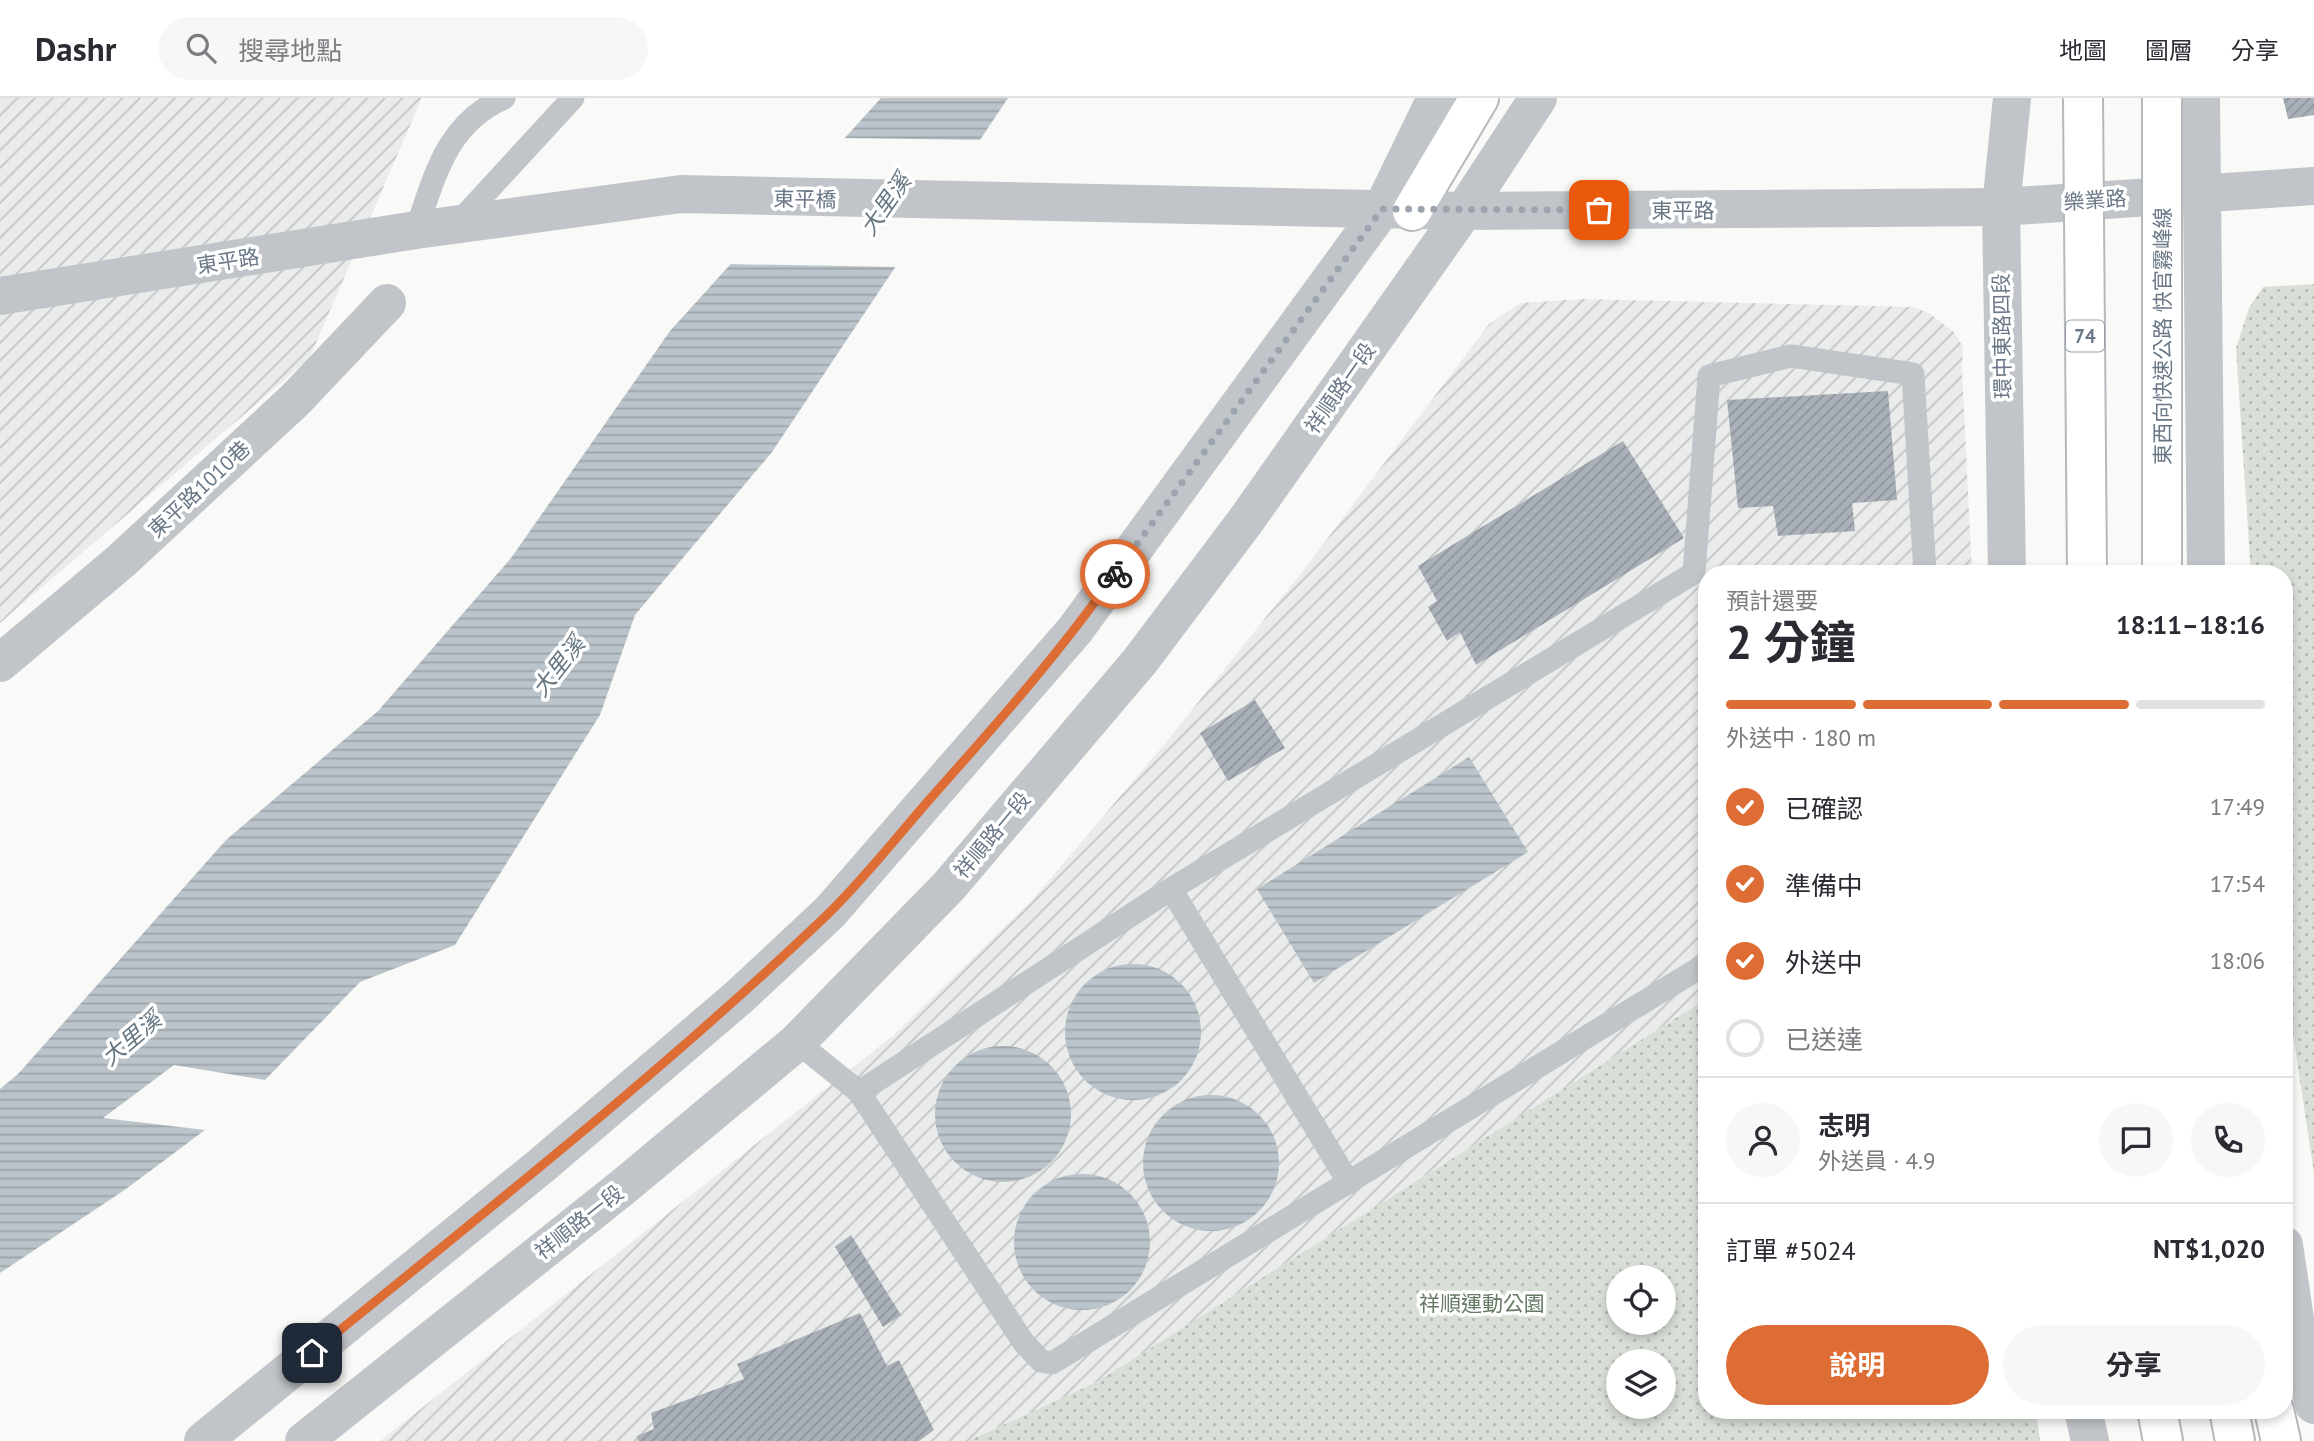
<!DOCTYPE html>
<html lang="zh-TW">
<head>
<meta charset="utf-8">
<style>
  :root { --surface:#fff; --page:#f7f7f7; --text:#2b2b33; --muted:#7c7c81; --line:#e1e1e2; --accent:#dd6d34 }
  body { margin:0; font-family:"PT Sans","Noto Sans TC",sans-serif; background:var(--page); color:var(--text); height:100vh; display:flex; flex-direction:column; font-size:26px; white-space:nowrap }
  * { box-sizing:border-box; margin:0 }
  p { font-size:23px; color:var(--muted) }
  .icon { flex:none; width:38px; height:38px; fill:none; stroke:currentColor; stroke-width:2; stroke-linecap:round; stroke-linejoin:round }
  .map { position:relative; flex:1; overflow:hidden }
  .side { position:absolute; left:1698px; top:467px; width:595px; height:854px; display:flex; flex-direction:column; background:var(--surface); border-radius:28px; box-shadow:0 4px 10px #0003 }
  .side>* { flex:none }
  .tools { position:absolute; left:1606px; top:1167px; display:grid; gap:14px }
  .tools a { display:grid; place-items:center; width:70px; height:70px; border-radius:50%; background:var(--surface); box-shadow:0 4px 10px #0003; font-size:35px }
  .pin { position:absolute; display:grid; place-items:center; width:60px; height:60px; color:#fff; margin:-30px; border-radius:14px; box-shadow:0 4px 10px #0006 }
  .courier { position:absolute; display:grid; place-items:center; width:70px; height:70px; margin:-35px; border:5px solid #dd6d34; border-radius:50%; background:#fff; color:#222; box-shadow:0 2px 9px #0007 }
  .headline em { font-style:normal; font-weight:700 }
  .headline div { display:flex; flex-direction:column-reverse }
  .headline { display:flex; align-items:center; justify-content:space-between; height:119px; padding:0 28px }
  h1 { font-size:46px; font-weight:700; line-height:52px }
  .bar { display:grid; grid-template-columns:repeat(4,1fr); gap:10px 7px; align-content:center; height:84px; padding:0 28px }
  .bar i { height:9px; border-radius:5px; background:var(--line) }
  .bar .on { background:var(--accent) }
  .bar p { grid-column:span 4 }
  .line { display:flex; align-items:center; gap:18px; padding:0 28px; border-top:2px solid var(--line) }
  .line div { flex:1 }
  .round { display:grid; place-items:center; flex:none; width:74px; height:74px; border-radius:37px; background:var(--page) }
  ol { padding:0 28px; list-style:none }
  li { display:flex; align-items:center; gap:21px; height:77px }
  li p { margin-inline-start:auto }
  li .icon { padding:7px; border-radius:50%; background:var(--accent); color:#fff; stroke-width:4 }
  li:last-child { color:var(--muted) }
  li i { width:38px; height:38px; border:4px solid var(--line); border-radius:50% }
  .primary-button { display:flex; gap:14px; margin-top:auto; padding:14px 28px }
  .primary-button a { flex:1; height:80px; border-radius:42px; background:var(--accent); color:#fff; font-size:28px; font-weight:700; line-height:80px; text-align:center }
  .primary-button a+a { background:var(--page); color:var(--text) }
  header { display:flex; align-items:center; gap:42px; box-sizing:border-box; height:98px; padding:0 35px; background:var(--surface); border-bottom:2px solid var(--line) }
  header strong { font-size:33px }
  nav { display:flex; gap:38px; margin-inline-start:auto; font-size:24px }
  .search { width:490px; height:63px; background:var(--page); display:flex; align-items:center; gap:18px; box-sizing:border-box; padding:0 24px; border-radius:38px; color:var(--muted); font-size:26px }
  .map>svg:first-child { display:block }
  .industrial { fill:url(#industrial-furrows) }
  .park { fill:url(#park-dots); fill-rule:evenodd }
  .water { fill:url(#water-rules) }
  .pier { fill:#f9faf8 }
  .building { fill:url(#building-hatch) }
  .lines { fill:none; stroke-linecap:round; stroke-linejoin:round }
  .trunk-casing { stroke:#b5b8bc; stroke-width:42 }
  .service { stroke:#c1c5c9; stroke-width:23 }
  .minor { stroke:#c1c5c9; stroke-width:38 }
  .tertiary { stroke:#c1c5c9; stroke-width:38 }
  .trunk { stroke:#fff; stroke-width:38 }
  .trunk-bridge-casing { stroke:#b5b8bc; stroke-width:42; stroke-linecap:butt }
  .trunk-bridge { stroke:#fff; stroke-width:38 }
  .done { stroke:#9ca5af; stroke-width:7; stroke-dasharray:0 12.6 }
  .route { stroke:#dd6d34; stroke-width:9 }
  .labels { text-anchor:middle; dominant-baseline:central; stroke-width:7; stroke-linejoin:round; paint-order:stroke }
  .shield { fill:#fff; stroke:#97a0ab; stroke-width:2 }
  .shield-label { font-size:19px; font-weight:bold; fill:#6a7787 }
  .street-label { font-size:21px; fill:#6a7787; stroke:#fff }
  .park-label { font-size:21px; fill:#667a65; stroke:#fff }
  .water-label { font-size:23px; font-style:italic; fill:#667782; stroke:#fff }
</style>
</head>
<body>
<header>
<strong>Dashr</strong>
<div class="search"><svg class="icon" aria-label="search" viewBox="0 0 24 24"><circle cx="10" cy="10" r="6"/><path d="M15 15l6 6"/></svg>搜尋地點</div>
<nav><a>地圖</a><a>圖層</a><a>分享</a></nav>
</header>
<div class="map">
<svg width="2314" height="1343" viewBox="0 0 2314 1343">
  <defs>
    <pattern id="industrial-furrows" width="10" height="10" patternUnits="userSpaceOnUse" patternTransform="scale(1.75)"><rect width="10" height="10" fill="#eaebeb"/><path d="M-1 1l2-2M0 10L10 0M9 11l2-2" fill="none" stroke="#c2c3c4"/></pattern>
    <pattern id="park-dots" width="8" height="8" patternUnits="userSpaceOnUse" patternTransform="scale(1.75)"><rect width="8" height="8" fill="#d9ded7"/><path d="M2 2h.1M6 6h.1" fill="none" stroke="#b4b9b4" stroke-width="1.8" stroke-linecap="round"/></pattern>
    <pattern id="water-rules" width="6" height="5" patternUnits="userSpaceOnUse" patternTransform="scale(1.75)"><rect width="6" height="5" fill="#bbc4ca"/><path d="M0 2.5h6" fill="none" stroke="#9ca4aa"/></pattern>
    <pattern id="building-hatch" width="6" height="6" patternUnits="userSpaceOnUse" patternTransform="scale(1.75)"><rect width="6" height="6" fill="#a9b0b8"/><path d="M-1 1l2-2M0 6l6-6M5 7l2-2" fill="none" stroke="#8e949b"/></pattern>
  </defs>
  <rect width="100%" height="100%" fill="#f9faf8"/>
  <path class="industrial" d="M0,0h422l-113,261 -309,264z
    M1583,201l330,8 16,6 25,19 9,15 -1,22 10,205h-266v425l-611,384 -127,58h-588l515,-407 138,-135 135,-159 138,-173 183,-243 31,-21z"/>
  <path class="park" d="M2314,186v889l-30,-198v-401h-33l-15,-226 13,-40 14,-21z
    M1706,901v411l330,1 4,30h-1072l127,-58zM1619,1180h45v45h-45zM1619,1264h45v45h-45z"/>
  <path class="water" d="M881,0h127l-236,354 -137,163 -35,100 -145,230 -95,37 -95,98 -91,-15 -71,53 102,12 -79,59 -126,84v-184l18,-15 208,-234 152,-129 133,-153 159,-227z
    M1469,659l59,95 -214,131 -57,-94z
    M1065 934a68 68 0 1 1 136 0a68 68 0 1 1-136 0Z
    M935 1016a68 68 0 1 1 136 0a68 68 0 1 1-136 0Z
    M1143 1065a68 68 0 1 1 136 0a68 68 0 1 1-136 0Z
    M1014 1144a68 68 0 1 1 136 0a68 68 0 1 1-136 0Z"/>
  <path class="pier" d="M841,40l143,2 -85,127 -173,-3z"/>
  <path class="building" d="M2283,0h31v17l-26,4z
    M1888,293l9,109 -45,3 3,28 -77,5 -5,-30 -35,2 -11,-108z
    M1623,343l61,97 -208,127 -16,-33 -13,9 -19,-34 9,-6 -19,-35z
    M1255,602l30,48 -57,33 -28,-48z
    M851,1137l50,80 -18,12 -48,-80z
    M860,1215l27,53 12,-6 35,70 -15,11h-281l-1,-5 17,-7 -3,-16 93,-34 -7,-15z"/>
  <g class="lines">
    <defs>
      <path id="trunk" d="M1412,113l67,-113
        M2157,1312l6,31
        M2229,1312l6,31
        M2274,1312l7,31"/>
    </defs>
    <use href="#trunk" class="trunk-casing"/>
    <path class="service" d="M456,127l117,-127
      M416,132c19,-54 30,-106 88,-132
      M1171,791l178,294
      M797,944l62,50 165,251 17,18 11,2 654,-399
      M859,994l312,-203 523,-316 15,-197 82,-20 122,18 12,200"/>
    <path class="minor" d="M2201,0l5,476
      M2001,109l313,-21
      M2007,476l-6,-367 11,-109
      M0,565l121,-102 174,-161 92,-97
      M2284,1147l12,81 18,79
      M2083,1312l7,31"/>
    <path class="tertiary" d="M0,198l416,-66 265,-36 783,17 537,-4
      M203,1343l339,-276 197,-168 91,-85 245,-282 307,-421 54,-111
      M304,1343l319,-254 174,-145 152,-156 191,-225 107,-142 217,-308 74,-113"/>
    <use href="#trunk" class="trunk"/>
    <defs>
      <path id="trunk-bridge" d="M2083,0l4,476
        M2162,476v-476"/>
    </defs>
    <use href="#trunk-bridge" class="trunk-bridge-casing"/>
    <use href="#trunk-bridge" class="trunk-bridge"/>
  </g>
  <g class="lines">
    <path class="done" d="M1115,476l267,-365 217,1"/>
    <path class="route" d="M312,1255c175,-143 353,-283 516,-439 36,-35 68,-76 101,-114 65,-73 130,-146 186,-226"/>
  </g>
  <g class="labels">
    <rect class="shield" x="2066" y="222.5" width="38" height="31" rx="5"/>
    <g class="shield-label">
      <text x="2085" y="238">74</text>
    </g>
    <g class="street-label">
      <text transform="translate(805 101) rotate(1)">東平橋</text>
      <text transform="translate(2095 102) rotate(-4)">樂業路</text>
      <text x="1683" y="112">東平路</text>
      <text transform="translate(228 163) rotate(-9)">東平路</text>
      <text transform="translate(2002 238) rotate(-91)">環中東路四段</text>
      <text transform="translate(2162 238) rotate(-90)">東西向快速公路 快官霧峰線</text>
      <text transform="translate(1340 290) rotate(-55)">祥順路一段</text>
      <text transform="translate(199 391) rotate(-43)">東平路1010巷</text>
      <text transform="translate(992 737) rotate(-50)">祥順路一段</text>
      <text transform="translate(579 1124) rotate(-38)">祥順路一段</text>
    </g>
    <g class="park-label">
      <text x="1482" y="1205">祥順運動公園</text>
    </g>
    <g class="water-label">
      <text transform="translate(885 106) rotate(-55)">大里溪</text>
      <text transform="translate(558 568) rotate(-52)">大里溪</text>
      <text transform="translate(131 940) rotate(-40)">大里溪</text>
    </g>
  </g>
</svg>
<div class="tools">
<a><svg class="icon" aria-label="locate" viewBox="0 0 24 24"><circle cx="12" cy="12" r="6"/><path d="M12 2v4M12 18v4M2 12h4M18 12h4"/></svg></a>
<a><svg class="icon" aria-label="layers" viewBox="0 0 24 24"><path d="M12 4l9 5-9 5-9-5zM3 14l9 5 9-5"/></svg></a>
</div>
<div class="pin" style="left:1599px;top:112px;background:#ea580c"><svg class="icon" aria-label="bag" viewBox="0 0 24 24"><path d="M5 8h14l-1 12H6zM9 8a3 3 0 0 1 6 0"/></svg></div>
<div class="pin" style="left:312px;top:1255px;background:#1f2937"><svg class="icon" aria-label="home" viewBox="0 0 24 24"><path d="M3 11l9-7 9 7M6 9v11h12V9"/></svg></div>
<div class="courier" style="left:1115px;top:476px"><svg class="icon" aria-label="bike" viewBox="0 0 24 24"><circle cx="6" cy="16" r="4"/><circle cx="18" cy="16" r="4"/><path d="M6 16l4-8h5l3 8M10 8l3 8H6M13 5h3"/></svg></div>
<section class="side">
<div class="headline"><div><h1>2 分鐘</h1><p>預計還要</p></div><em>18:11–18:16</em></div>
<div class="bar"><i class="on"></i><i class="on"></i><i class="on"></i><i></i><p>外送中 · 180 m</p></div>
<ol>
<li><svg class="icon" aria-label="check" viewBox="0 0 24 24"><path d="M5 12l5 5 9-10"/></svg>已確認<p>17:49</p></li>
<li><svg class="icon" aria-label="check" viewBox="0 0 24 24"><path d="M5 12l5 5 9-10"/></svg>準備中<p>17:54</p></li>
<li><svg class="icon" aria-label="check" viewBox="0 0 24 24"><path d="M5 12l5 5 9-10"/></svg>外送中<p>18:06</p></li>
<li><i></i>已送達</li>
</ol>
<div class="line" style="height:126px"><a class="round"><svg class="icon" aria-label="person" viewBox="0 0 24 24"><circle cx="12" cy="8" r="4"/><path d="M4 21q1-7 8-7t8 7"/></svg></a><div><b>志明</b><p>外送員 · 4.9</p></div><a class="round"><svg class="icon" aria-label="chat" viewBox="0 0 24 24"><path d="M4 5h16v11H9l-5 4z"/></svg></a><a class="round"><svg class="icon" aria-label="phone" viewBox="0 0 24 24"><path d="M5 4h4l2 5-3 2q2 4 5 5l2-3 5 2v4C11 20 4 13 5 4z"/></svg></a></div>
<div class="line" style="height:91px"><div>訂單 #5024</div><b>NT$1,020</b></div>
<div class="primary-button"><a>說明</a><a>分享</a></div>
</section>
</div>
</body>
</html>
